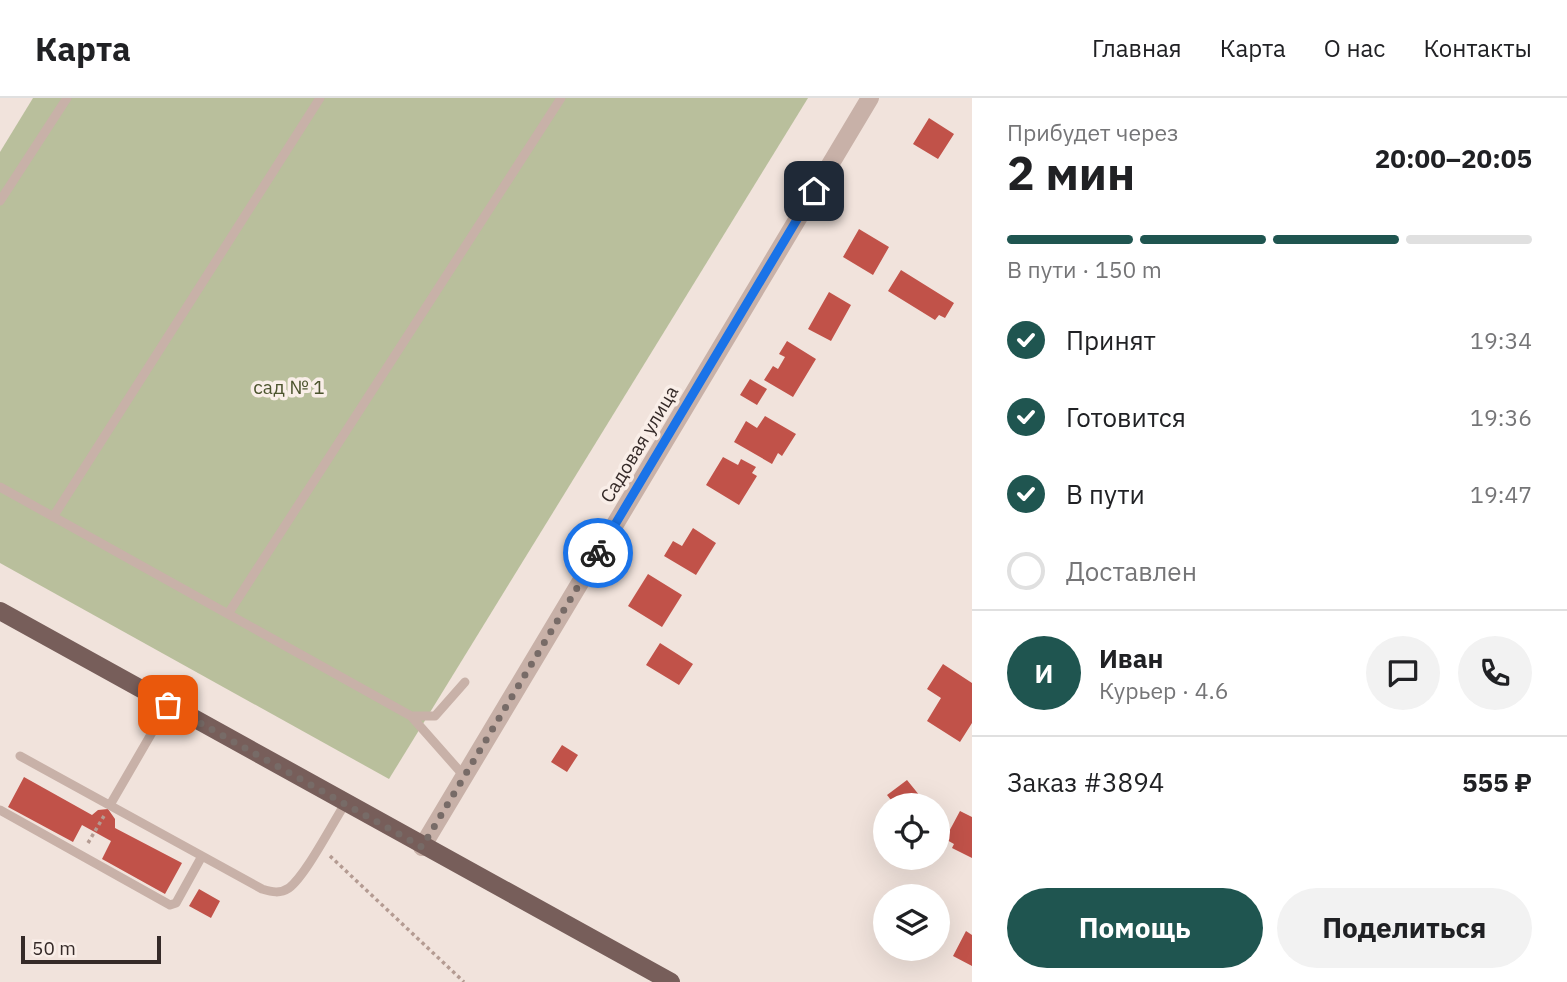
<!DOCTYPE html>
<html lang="ru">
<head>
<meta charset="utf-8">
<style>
  :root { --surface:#fff; --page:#f2f2f2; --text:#202124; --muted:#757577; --line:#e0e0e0; --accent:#1f5550 }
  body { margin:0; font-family:"IBM Plex Sans",sans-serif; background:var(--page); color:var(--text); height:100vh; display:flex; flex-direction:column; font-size:26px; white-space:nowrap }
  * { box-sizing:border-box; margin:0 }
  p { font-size:23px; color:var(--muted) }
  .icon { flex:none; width:38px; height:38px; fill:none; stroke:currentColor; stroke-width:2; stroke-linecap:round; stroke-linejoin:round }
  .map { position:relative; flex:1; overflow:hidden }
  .side { display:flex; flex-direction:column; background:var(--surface); width:595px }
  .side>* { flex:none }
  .tools { position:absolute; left:873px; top:695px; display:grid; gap:14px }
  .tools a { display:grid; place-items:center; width:77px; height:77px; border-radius:50%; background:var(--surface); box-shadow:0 7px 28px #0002; font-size:35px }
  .scale { position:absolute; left:21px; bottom:18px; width:140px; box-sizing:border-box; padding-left:7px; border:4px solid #352a28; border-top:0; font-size:19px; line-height:24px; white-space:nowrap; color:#352a28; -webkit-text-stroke:5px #f9eee8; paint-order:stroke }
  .pin { position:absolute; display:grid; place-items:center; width:60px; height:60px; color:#fff; margin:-30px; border-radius:14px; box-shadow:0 4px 10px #0006 }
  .courier { position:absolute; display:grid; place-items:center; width:70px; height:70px; margin:-35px; border:5px solid #1a73e8; border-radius:50%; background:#fff; color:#222; box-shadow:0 2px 9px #0007 }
  .headline em { font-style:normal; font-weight:700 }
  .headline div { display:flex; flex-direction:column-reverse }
  .headline { display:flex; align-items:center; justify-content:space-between; height:119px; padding:0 35px }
  h1 { font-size:46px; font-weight:700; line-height:52px }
  .bar { display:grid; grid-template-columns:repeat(4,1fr); gap:10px 7px; align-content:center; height:84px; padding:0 35px }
  .bar i { height:9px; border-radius:5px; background:var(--line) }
  .bar .current { background:var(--accent) }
  .bar p { grid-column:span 4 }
  .line { display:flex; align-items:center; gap:18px; padding:0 35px; border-top:2px solid var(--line) }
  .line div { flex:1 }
  .round { display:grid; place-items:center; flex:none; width:74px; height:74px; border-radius:37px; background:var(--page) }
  ol { padding:0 35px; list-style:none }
  li { display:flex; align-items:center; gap:21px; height:77px }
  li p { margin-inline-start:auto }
  li .icon { padding:7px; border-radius:50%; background:var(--accent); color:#fff; stroke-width:4 }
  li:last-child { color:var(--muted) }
  li i { width:38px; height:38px; border:4px solid var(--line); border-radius:50% }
  .cta { display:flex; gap:14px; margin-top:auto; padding:14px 35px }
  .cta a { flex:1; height:80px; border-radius:42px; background:var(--accent); color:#fff; font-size:28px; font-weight:700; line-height:80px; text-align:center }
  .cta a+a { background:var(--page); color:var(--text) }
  header { display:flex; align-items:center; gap:42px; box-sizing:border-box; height:98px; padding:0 35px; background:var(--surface); border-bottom:2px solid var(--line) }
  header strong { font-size:33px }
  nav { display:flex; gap:38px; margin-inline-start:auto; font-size:24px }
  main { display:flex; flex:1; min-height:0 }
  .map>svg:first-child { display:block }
  .green { fill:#b9bf9c }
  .building { fill:#c15249 }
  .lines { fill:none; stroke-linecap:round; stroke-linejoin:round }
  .path { stroke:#b49b92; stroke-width:3.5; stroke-dasharray:3.5 3.5; stroke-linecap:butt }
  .service { stroke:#c8b1a8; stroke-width:9 }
  .minor { stroke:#c8b1a8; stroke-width:18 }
  .primary { stroke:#775e5a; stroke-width:18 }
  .done { stroke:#776b67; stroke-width:7; stroke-dasharray:0 12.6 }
  .route { stroke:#1a73e8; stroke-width:9 }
  .labels { text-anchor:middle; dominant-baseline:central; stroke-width:7; stroke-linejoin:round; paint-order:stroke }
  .park-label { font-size:19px; fill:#4b532d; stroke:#f9eee8 }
  .street-label { font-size:19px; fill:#352a28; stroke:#f9eee8 }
</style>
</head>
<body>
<header>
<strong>Карта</strong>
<nav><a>Главная</a><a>Карта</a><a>О нас</a><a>Контакты</a></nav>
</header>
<main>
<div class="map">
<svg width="972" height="884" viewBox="0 0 972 884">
  <rect width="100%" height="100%" fill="#f1e3dc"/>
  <path class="green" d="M33,0h775l-419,681 -389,-216v-411z"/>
  <path class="building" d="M929,20l25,16 -16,25 -25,-15z
    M859,131l30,18 -16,28 -30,-18z
    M901,172l53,33 -9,15 -6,-3 -4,5 -47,-29z
    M829,194l22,13 -20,36 -23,-12z
    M787,243l29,18 -23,38 -29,-17 9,-14 5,3 7,-12 -6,-3z
    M750,281l17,10 -10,16 -17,-10z
    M765,318l31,18 -14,22 -4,-3 -6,11 -38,-22 12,-21 11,7z
    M723,359l15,8 3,-6 15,8 -4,6 5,3 -18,29 -33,-20z
    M693,430l23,15 -20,32 -32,-19 9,-15 9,5z
    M648,476l34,21 -20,32 -34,-21z
    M660,545l33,21 -14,21 -33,-20z
    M943,566l29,19v40l-12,19 -33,-21 14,-23 -14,-9z
    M562,647l16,10 -11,17 -16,-10z
    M24,679l68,38 6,-5 10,-1 7,10v9l67,35 -17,31 -63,-35 9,-18 -29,-16 -9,17 -65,-35z
    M907,682l17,21 -6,4h-23l-8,-10z
    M960,713l12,6v41l-20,-10 2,-4 -9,-5z
    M199,791l21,12 -9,17 -22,-12z
    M966,833l6,4v31l-19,-10z"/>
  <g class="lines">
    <path class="path" d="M88,745l16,-27
      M330,758l134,126"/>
    <path class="service" d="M0,103l67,-103
      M0,389l228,127 333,-516
      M53,419l267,-419
      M228,516l183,102 53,60
      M411,618h24l30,-34
      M20,658l242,133c10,3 18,5 27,-1 17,-13 43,-64 56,-84
      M110,707l58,-100
      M0,712l170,95 6,-2 26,-47"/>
    <path class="minor" d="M422,749l448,-749"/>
    <path class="primary" d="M0,513l671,371"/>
  </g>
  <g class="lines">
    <path class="done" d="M168,607l254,142 176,-294"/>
    <path class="route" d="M598,455l216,-362"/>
  </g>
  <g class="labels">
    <g class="park-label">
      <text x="289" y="289">сад № 1</text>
    </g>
    <g class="street-label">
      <text transform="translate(639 346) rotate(-59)">Садовая улица</text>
    </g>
  </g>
</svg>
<div class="tools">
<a><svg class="icon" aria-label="locate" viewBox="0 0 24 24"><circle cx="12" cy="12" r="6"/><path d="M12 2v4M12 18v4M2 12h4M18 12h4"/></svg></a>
<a><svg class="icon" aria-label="layers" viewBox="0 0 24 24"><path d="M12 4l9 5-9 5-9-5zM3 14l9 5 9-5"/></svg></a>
</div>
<div class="scale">50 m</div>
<div class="pin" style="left:168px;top:607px;background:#ea580c"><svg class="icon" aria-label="bag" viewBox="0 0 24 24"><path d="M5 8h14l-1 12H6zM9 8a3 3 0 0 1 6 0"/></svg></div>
<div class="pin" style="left:814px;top:93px;background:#1f2937"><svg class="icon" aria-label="home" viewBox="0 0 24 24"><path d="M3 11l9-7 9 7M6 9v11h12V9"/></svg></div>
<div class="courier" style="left:598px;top:455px"><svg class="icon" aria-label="bike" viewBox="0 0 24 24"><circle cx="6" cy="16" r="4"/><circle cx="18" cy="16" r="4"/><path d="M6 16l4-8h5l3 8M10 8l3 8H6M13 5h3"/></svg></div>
</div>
<section class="side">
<div class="headline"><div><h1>2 мин</h1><p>Прибудет через</p></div><em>20:00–20:05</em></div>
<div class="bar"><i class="current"></i><i class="current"></i><i class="current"></i><i></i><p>В пути · 150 m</p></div>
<ol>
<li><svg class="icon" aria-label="check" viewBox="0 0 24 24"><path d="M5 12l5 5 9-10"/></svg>Принят<p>19:34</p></li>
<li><svg class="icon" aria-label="check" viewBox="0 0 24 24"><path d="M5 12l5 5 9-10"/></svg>Готовится<p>19:36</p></li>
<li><svg class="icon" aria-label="check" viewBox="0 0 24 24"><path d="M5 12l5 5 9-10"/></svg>В пути<p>19:47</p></li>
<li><i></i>Доставлен</li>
</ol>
<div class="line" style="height:126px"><b class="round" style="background:var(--accent);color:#fff">И</b><div><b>Иван</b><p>Курьер · 4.6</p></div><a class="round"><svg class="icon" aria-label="chat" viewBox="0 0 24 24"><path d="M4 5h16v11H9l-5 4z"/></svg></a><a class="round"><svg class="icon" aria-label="phone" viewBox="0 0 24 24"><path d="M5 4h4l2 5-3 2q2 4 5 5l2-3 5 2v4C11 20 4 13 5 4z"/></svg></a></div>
<div class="line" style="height:91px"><div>Заказ #3894</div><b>555 ₽</b></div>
<div class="cta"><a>Помощь</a><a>Поделиться</a></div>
</section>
</main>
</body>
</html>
